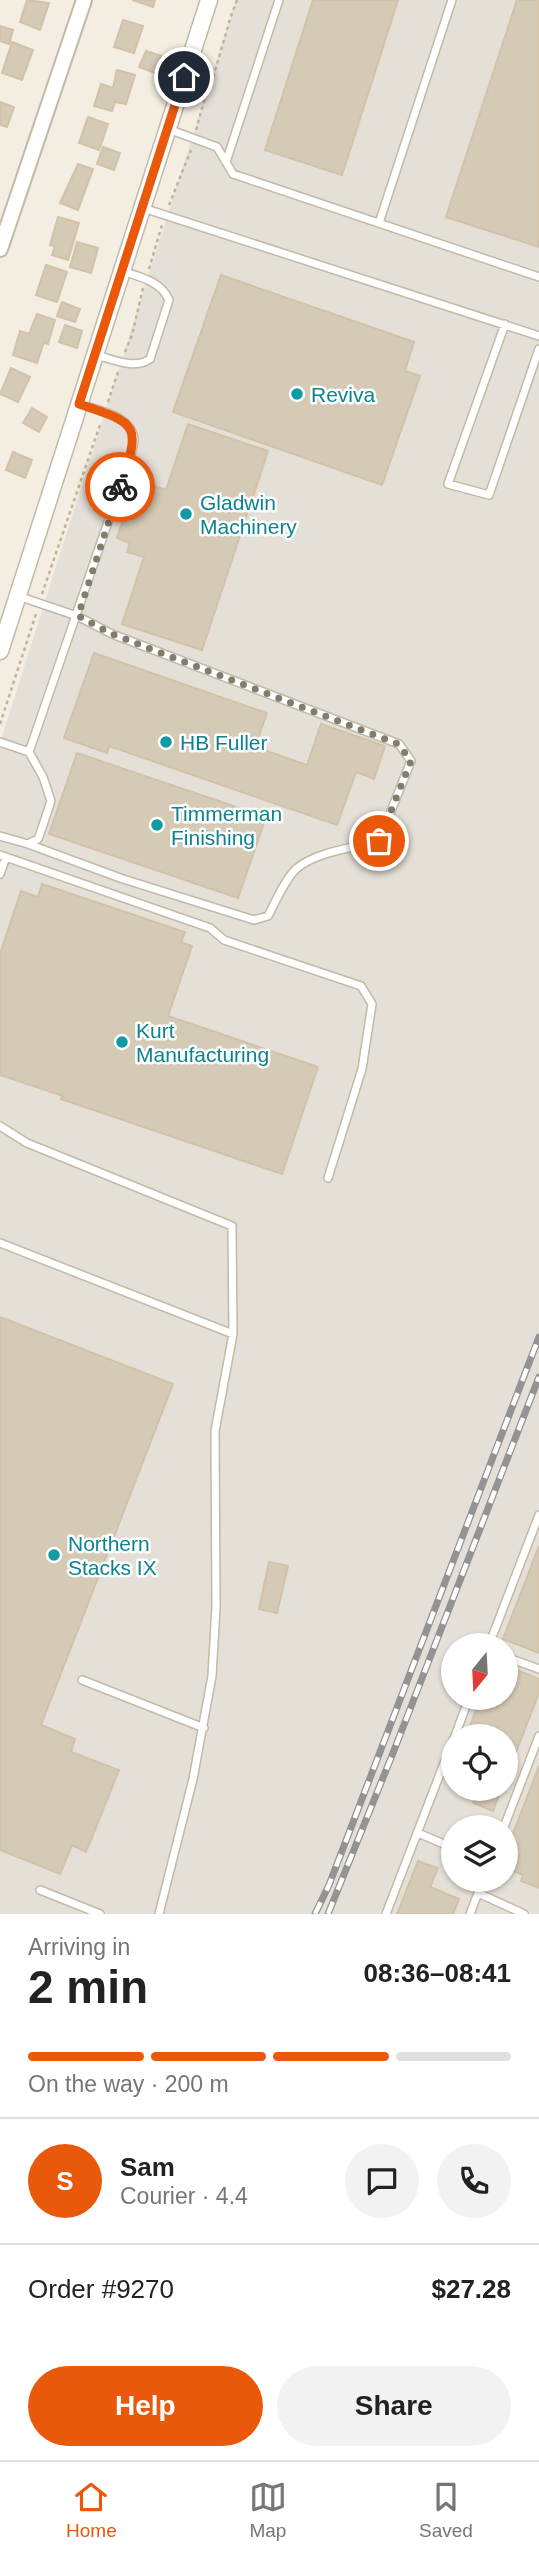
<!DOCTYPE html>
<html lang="en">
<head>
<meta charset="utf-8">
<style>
  :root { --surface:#fff; --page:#f2f2f2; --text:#222; --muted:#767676; --line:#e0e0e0; --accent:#ea580c }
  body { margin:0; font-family:Helvetica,sans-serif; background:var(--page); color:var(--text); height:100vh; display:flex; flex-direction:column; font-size:26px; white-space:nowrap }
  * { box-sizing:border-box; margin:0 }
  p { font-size:23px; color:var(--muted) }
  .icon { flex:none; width:38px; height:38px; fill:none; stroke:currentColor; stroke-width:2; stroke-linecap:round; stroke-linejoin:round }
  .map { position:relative; height:1914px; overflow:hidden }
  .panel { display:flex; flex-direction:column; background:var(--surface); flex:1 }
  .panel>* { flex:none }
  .needle { width:46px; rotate:198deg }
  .fabs { position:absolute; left:441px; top:1633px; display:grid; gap:14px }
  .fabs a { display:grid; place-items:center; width:77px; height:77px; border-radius:50%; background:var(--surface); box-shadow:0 2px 5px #0004; font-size:35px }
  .pin { position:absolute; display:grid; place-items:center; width:60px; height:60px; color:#fff; margin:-30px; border:4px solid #fff; border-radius:50%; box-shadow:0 2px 7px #0007 }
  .courier { position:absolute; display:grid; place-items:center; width:70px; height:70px; margin:-35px; border:5px solid #ea580c; border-radius:50%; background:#fff; color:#222; box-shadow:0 2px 9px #0007 }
  .summary em { font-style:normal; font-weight:700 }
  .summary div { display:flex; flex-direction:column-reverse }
  .summary { display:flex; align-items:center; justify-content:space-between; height:119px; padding:0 28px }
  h1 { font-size:46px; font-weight:700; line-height:52px }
  .bar { display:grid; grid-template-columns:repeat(4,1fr); gap:10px 7px; align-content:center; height:84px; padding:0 28px }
  .bar i { height:9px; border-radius:5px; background:var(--line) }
  .bar .current { background:var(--accent) }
  .bar p { grid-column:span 4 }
  .line { display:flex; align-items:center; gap:18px; padding:0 28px; border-top:2px solid var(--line) }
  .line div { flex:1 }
  .round { display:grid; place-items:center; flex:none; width:74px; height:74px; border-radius:37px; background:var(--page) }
  .button { display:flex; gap:14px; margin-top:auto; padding:14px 28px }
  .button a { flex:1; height:80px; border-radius:42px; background:var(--accent); color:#fff; font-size:28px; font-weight:700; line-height:80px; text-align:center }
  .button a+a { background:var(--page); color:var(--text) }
  .menu { display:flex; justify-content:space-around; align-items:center; height:98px; border-top:2px solid var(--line); background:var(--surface); font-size:19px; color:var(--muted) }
  .menu a { display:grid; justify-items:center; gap:4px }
  .menu .current { color:var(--accent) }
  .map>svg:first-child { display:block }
  .industrial { fill:#e4dfd7; fill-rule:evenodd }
  .building { fill:#d5cab6; stroke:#d1c2a8; stroke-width:2 }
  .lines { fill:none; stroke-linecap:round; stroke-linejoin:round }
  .service-casing { stroke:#c2b9a6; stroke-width:10 }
  .minor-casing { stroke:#c2b9a6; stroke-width:18 }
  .tertiary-casing { stroke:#c2b9a6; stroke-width:19 }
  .path { stroke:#c3b393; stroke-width:2.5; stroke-dasharray:3.5 3.5; stroke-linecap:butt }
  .service { stroke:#fff; stroke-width:7 }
  .minor { stroke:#fff; stroke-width:14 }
  .tertiary { stroke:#fff; stroke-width:16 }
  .rail-casing { stroke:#939393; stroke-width:7 }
  .rail { stroke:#fff; stroke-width:4.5; stroke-dasharray:13; stroke-linecap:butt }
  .done { stroke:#827c6f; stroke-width:7; stroke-dasharray:0 12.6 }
  .route { stroke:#ea580c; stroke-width:9 }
  .culture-dot { fill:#0f9aa8; stroke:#fff; stroke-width:2.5 }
  .labels { text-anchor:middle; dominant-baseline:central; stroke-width:5; stroke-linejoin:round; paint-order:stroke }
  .culture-label { font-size:21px; fill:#0d838f; stroke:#fff; text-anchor:start }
</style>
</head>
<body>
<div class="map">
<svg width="539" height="1914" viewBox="0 0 539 1914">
  <rect width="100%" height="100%" fill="#f3eee1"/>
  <path class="industrial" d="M236,0h303v1914h-539v-1171zM453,1645h53v53h-53zM453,1736h53v52h-53zM453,1827h53v53h-53z"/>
  <path class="building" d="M27,0l22,3 -9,27 -20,-8z
    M132,0h23l-2,7z
    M313,0h85l-56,175 -77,-25z
    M517,0h22v247l-93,-30z
    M123,20l20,6 -9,27 -20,-6z
    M0,26l13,4 -4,14 -9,-3z
    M12,42l21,8 -11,30 -20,-7z
    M146,51l15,5 -6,17 -16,-6z
    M117,70l18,5 -9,29 -11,-2 -3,9 -18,-5 7,-22 12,4z
    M0,102l14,5 -7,20 -7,-2z
    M88,117l20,7 -9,26 -20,-7z
    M103,147l17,6 -6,17 -17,-6z
    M78,164l15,5 -15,41 -18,-7z
    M58,217l21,6 -11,37 -16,-5 3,-9 -5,-1z
    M77,242l21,6 -7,25 -21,-6z
    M46,265l21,7 -10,30 -21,-7z
    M221,275l193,67 -9,29 15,5 -38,109 -209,-73z
    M62,302l18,7 -5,13 -18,-6z
    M37,314l18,6 -7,24 -4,-2 -7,21 -24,-8 7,-24 9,3z
    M65,325l17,6 -5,17 -18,-6z
    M11,368l19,9 -12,25 -18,-8z
    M32,408l15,9 -8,15 -16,-9z
    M188,424l80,27 -66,199 -80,-26 22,-67 -17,-5 3,-9 -13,-5 19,-58 30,10z
    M13,452l19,8 -7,18 -19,-8z
    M94,653l173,60 -12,34 52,18 14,-41 64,22 -11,33 -18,-7 -19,53 -228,-79 -2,7 -43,-15z
    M77,753l189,64 -28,81 -189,-64z
    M42,884l143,48 -4,10 11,4 -24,70 150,51 -36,107 -221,-75 2,-3 -63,-21v-121l21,-63 17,6z
    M0,1317l173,67 -132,341 34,14 -4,13 48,18 -33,82 -14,-7 -12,29 -60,-24z
    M539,1546v107l-36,-14z
    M269,1562l19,4 -11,47 -18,-4z
    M506,1665l33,14v14l-33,85v-42h-40l15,-38h25z
    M539,1766v122l-18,-7 2,-6 -17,-7v-16z
    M479,1788h23l-9,23 -20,-8z
    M418,1861l20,7 -8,19 29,12 -6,15h-56z"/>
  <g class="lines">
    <defs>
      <path id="service" d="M168,129l49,18 16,27 306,103
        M226,162l53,-162
        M143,208l396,128
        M379,223l73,-223
        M505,324l-57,160 41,11 50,-146
        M96,355c16,4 39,15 54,4l19,-59c-8,-19 -29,-23 -47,-29
        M18,596l59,20 35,18 287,110 12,17 -32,80c-25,7 -62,10 -83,28 -12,12 -20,32 -28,47l-14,4 -131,-41 -95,-35
        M0,742l29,10
        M0,836l28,8 10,-5 2,-5 11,-33 -8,-24 -14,-25 102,-297c1,-5 3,-11 3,-16 -3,-24 -37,-29 -55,-35
        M0,855l210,73 14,12 137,46 11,18 -10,65 -34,109
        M0,874l6,-17
        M0,1126l27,17 205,83 1,108 -18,97 1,176 -4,69 -19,103 -34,135
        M0,1243l233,91
        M489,1645l50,-130
        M506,1657l33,12
        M82,1680l122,48
        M455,1736l14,-38
        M504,1827l35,-91
        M418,1833l35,15
        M40,1890l60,24
        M478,1893l46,21
        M386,1914l67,-174
        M470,1914l13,-34"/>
      <path id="minor" d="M0,249l84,-249"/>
      <path id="tertiary" d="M0,651l209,-651"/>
    </defs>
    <use href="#service" class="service-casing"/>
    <use href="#minor" class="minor-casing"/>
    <use href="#tertiary" class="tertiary-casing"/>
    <path class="path" d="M196,130l12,-43 5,-9 17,-59 7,-19
      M169,205l22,-55
      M149,269l13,-44
      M125,352l7,-17 11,-47
      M108,402l10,-30
      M42,594l59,-172
      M0,724l36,-110"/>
    <use href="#service" class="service"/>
    <use href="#minor" class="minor"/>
    <use href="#tertiary" class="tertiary"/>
    <defs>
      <path id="rail" d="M315,1914l14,-29 210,-548
        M328,1914l65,-161 146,-376"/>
    </defs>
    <use href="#rail" class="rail-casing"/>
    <use href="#rail" class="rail"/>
  </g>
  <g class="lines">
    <path class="done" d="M120,487l-42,129 34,18 286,110 13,17 -32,80"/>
    <path class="route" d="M120,487c21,-62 20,-63 -41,-83l105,-327"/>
  </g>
  <g class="culture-dot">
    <circle cx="297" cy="394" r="7"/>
    <circle cx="186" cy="514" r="7"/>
    <circle cx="166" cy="742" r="7"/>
    <circle cx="157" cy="825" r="7"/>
    <circle cx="122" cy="1042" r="7"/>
    <circle cx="54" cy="1555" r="7"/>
  </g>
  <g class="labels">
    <g class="culture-label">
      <text x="311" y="394">Reviva</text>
      <text x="200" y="502">Gladwin<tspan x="200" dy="24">Machinery</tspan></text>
      <text x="180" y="742">HB Fuller</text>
      <text x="171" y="813">Timmerman<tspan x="171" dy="24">Finishing</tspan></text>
      <text x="136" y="1030">Kurt<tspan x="136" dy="24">Manufacturing</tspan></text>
      <text x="68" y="1543">Northern<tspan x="68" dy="24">Stacks IX</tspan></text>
    </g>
  </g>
</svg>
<div class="fabs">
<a><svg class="needle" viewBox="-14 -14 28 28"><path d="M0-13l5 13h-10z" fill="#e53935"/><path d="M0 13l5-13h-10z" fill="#767676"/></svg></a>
<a><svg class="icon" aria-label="locate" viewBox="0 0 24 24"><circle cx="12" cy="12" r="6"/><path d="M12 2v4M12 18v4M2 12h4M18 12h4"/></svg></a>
<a><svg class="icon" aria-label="layers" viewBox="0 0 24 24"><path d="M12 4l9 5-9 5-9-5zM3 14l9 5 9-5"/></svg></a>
</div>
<div class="pin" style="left:379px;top:841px;background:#ea580c"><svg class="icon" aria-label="bag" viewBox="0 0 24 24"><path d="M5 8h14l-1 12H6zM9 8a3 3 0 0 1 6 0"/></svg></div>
<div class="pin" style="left:184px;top:77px;background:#1f2937"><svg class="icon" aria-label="home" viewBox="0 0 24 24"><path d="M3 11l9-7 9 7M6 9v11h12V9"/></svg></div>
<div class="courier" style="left:120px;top:487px"><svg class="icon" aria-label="bike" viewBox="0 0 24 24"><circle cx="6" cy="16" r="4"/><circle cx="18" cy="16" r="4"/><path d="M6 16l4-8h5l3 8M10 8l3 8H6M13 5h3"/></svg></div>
</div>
<section class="panel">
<div class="summary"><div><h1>2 min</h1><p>Arriving in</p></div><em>08:36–08:41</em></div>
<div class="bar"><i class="current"></i><i class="current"></i><i class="current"></i><i></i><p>On the way · 200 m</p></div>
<div class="line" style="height:126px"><b class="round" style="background:var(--accent);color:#fff">S</b><div><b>Sam</b><p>Courier · 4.4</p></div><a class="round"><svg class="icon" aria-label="chat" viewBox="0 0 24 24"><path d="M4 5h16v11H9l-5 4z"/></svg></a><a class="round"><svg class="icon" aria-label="phone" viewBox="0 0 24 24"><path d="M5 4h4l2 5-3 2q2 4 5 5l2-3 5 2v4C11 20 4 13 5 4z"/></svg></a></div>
<div class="line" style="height:91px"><div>Order #9270</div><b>$27.28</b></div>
<div class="button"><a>Help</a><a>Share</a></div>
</section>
<nav class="menu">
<a class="current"><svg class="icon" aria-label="home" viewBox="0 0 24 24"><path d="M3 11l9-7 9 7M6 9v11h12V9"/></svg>Home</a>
<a><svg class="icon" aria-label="map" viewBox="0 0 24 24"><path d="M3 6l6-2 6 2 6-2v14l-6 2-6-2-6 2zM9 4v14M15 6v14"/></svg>Map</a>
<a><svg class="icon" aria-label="saved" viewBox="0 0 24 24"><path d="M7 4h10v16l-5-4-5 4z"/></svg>Saved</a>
</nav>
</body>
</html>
